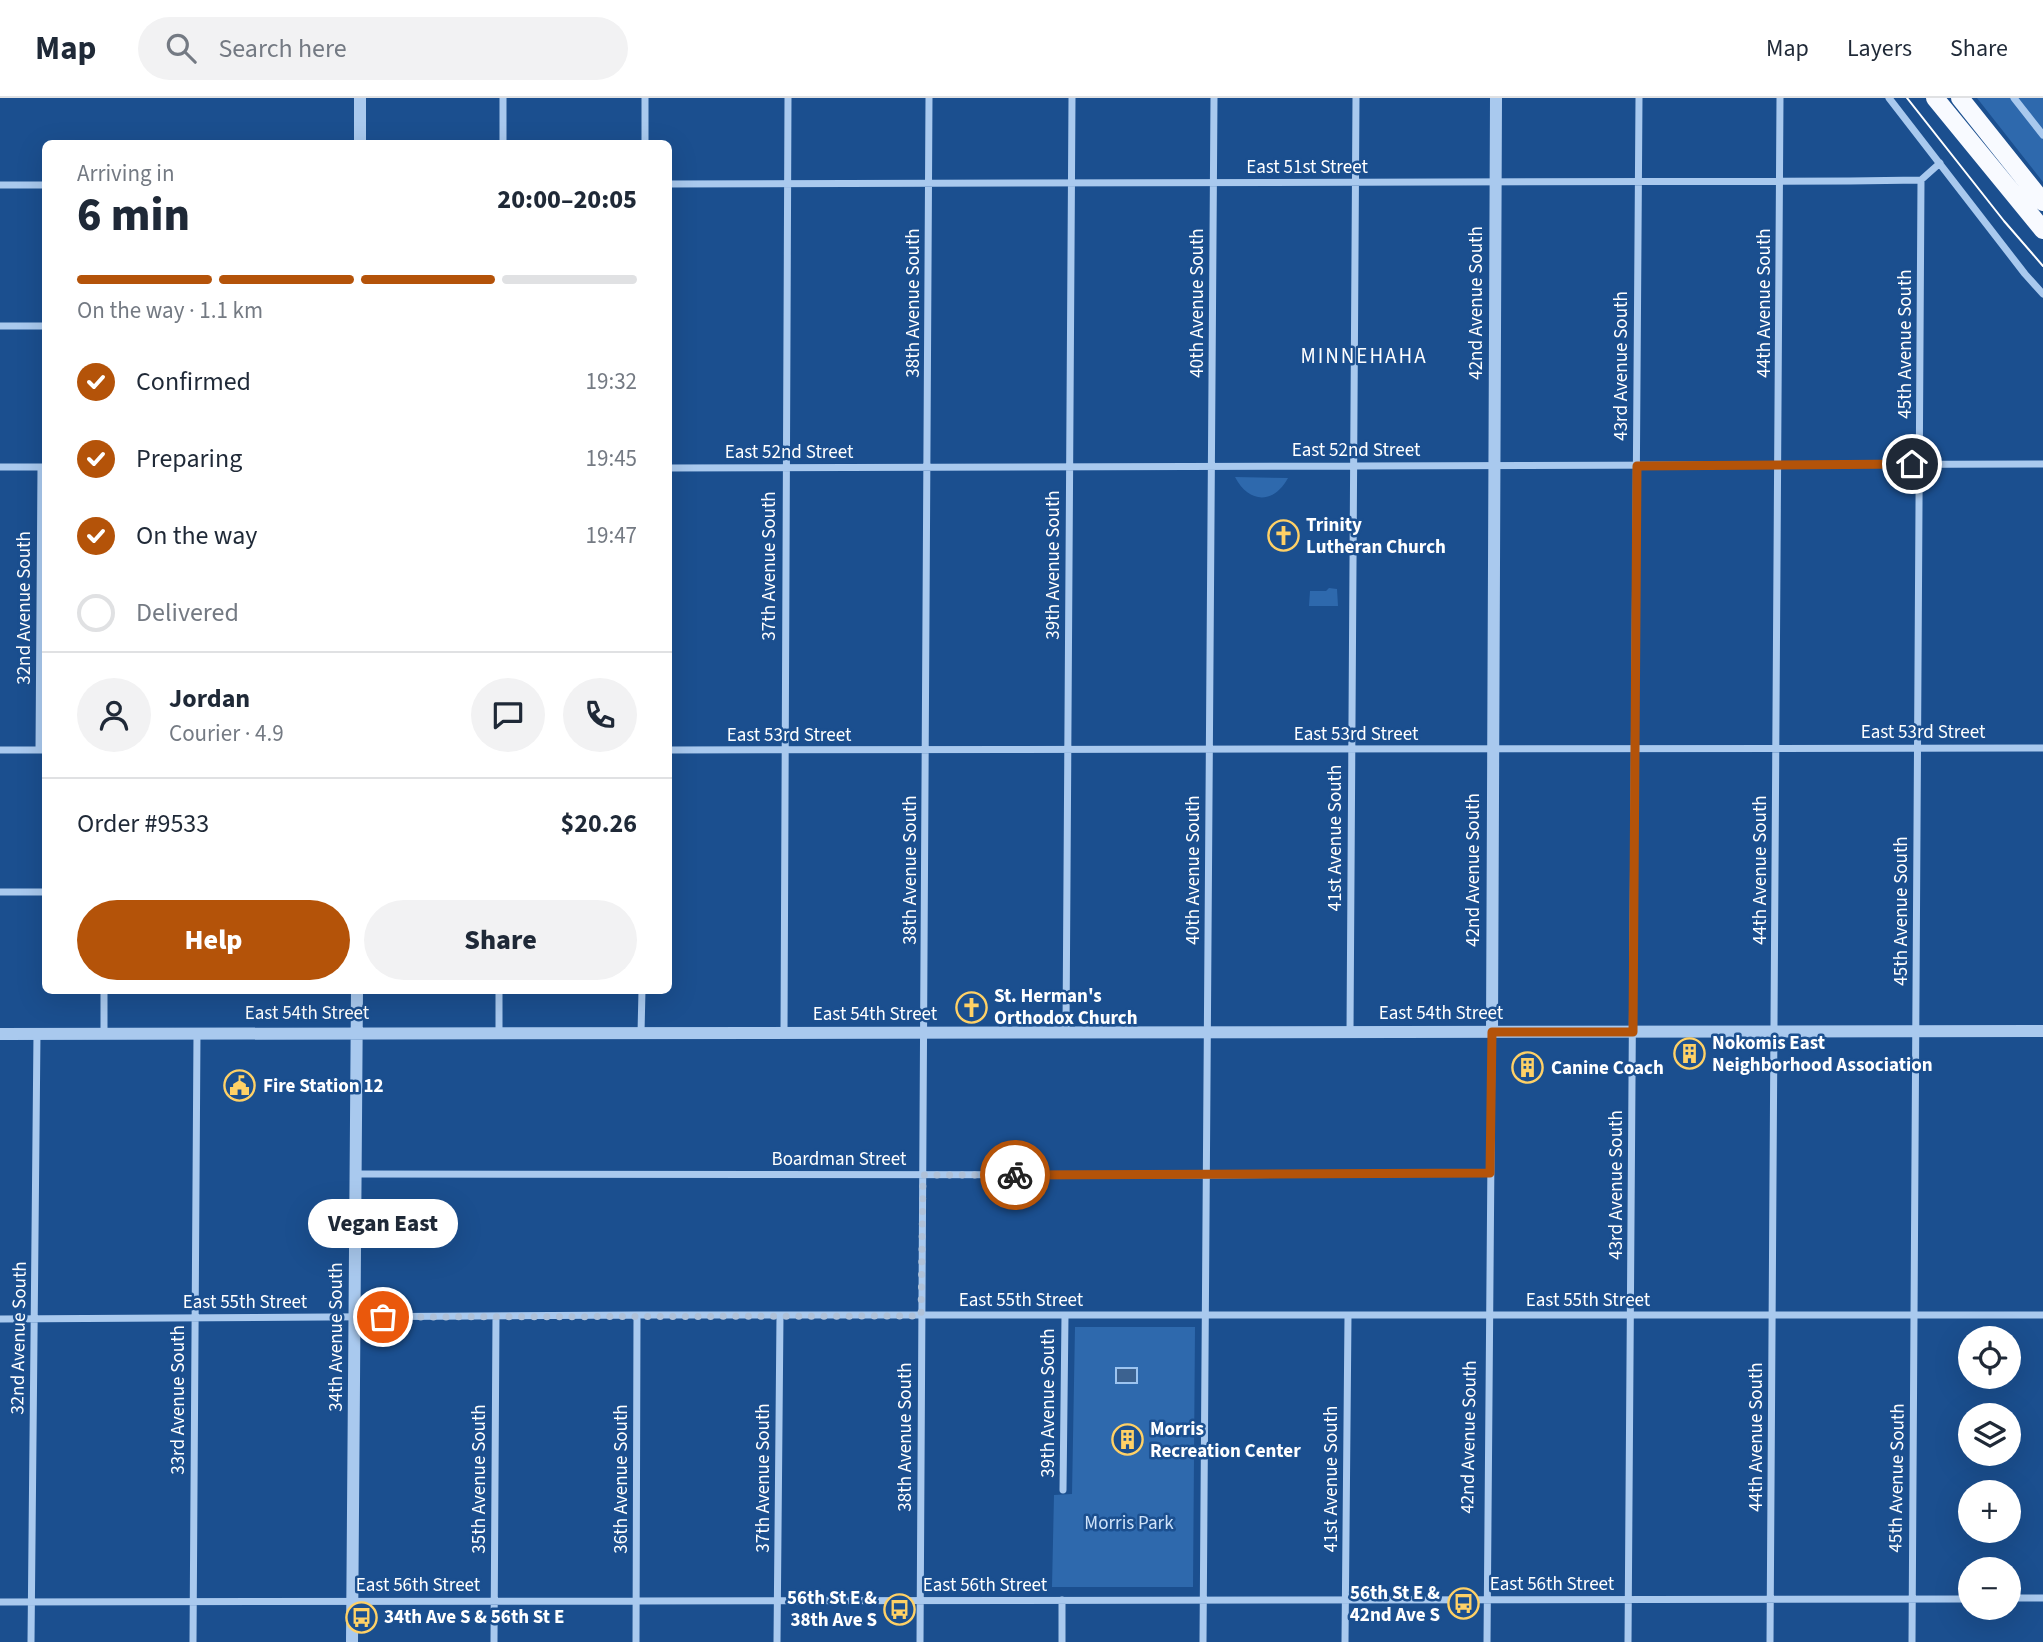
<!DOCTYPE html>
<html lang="en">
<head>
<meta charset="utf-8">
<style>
  :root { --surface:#fff; --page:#f2f2f3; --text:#1f2937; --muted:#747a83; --line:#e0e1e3; --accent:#b45309 }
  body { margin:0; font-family:"Source Sans 3",sans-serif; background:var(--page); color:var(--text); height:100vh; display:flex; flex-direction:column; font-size:26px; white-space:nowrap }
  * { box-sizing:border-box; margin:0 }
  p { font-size:23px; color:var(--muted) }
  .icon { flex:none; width:38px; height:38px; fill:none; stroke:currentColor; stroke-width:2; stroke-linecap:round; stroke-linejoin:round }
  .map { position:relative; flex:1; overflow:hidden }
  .sheet { position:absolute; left:42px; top:42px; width:630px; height:854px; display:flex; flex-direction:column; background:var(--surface); border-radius:10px; box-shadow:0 7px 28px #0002 }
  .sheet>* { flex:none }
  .fabs { position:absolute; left:1958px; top:1228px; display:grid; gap:14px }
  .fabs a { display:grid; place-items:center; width:63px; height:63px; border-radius:50%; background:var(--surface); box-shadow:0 7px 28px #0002; font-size:35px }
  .pin { position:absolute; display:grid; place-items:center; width:60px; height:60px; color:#fff; margin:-30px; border:4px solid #fff; border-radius:50%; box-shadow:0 2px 7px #0007 }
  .courier { position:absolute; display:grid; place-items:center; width:70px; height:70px; margin:-35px; border:5px solid #b45309; border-radius:50%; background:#fff; color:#222; box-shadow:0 2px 9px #0007 }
  .bubble { position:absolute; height:49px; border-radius:24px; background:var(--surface); box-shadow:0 7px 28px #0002; font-size:23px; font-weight:800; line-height:49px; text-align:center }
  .headline em { font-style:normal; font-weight:800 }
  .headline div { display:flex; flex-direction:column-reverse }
  .headline { display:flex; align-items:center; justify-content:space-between; height:119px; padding:0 35px }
  h1 { font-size:46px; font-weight:800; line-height:52px }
  .bar { display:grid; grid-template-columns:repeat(4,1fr); gap:10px 7px; align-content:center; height:84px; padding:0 35px }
  .bar i { height:9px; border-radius:5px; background:var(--line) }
  .bar .current { background:var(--accent) }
  .bar p { grid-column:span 4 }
  .line { display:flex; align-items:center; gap:18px; padding:0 35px; border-top:2px solid var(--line) }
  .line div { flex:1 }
  .round { display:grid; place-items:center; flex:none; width:74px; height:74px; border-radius:37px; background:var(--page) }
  ol { padding:0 35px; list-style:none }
  li { display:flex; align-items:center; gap:21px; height:77px }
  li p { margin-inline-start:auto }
  li .icon { padding:7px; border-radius:50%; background:var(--accent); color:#fff; stroke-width:4 }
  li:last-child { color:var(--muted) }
  li i { width:38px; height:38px; border:4px solid var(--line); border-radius:50% }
  .action { display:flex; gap:14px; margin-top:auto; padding:14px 35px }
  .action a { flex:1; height:80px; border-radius:42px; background:var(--accent); color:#fff; font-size:28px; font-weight:800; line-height:80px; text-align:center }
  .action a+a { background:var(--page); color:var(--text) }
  header { display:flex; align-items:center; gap:42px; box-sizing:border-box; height:98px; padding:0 35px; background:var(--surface); border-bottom:2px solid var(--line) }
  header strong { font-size:33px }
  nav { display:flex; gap:38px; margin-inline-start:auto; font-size:24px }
  .search { width:490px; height:63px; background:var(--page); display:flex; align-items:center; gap:18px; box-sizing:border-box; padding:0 24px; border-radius:38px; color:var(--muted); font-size:26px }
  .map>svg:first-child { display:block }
  .green { fill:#2e69ad }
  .water { fill:#3c6290; stroke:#9cc4f0; stroke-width:2 }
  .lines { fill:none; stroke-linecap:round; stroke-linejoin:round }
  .minor { stroke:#a9c9ee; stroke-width:7 }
  .tertiary { stroke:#a9c9ee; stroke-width:12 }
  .trunk { stroke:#f8faff; stroke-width:18 }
  .tram { stroke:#fff; stroke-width:2 }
  .done { stroke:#afc1d8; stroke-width:7; stroke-dasharray:0 12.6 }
  .route { stroke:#b45309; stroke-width:9 }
  .labels { text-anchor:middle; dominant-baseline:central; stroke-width:5; stroke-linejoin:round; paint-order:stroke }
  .street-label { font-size:19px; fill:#fff; stroke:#1b4f8f }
  .poi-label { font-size:19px; font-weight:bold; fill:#fff; stroke:#1b4f8f; text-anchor:start }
  .park-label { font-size:19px; fill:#cfe3fa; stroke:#1b4f8f }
  .neighbourhood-label { font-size:21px; letter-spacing:2px; fill:#fff; stroke:#1b4f8f }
</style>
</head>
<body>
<header>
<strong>Map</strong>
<div class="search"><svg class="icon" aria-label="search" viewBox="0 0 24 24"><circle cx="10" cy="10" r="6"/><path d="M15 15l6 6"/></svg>Search here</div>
<nav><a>Map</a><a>Layers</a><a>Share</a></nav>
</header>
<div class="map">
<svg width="2043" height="1544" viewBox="0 0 2043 1544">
  <rect width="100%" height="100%" fill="#1b4f8f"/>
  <path class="green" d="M1977,0h66v84z
    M1235,379l53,1c-14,26 -39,26 -53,-1z
    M1329,490l8,1 1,17h-29l1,-15h16z
    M1075,1229h120l-2,260h-141l2,-92 18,-1z"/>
  <path class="water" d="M1116,1270h21v15h-21z"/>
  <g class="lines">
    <path class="minor" d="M1889,0l136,176 18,20
      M2014,0l29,37
      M503,46v-46
      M645,46v-46
      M668,86l1182,-3 71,-1 19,-17
      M0,87h46
      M0,228h46
      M0,369h45
      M668,370l1375,-4
      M0,652h46
      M39,652l2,-283
      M668,652l1375,-2
      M0,794h46
      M499,934v-42
      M1350,934l6,-934
      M104,935v-43
      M641,935l1,-43
      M784,935l4,-935
      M1066,935l6,-935
      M356,1076l860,1 274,-2
      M0,1221l637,-4h1406
      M1063,1392l2,-174
      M2009,1500h34
      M0,1504l1970,-3
      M31,1544l6,-609
      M193,1544l4,-609
      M494,1544l2,-326
      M636,1544l1,-327
      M777,1544l3,-327
      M920,1544l9,-1544
      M1062,1544v-42
      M1203,1544l11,-1544
      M1345,1544l3,-326
      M1487,1544l5,-610
      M1628,1544l11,-1544
      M1770,1544l10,-1544
      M1912,1544l9,-1462"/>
    <path class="tertiary" d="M360,0v46
      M1492,934l4,-934
      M0,936l2043,-3
      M352,1544l5,-652"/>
    <path class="trunk" d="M1935,0l108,132
      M1960,0l83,104"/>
    <path class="tram" d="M1907,0l97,123 39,45"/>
  </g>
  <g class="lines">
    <path class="done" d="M383,1219l538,-1 2,-141h92"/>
    <path class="route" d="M1015,1077l475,-2 2,-141h141l4,-566 275,-2"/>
  </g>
  <defs>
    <symbol id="church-ring" viewBox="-11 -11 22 22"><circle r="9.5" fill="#1b4f8f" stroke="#ffd166" stroke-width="1.5"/><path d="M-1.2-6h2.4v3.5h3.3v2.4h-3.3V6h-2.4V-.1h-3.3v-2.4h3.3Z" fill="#ffd166"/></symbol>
    <symbol id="building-ring" viewBox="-11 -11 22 22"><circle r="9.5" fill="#1b4f8f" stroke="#ffd166" stroke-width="1.5"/><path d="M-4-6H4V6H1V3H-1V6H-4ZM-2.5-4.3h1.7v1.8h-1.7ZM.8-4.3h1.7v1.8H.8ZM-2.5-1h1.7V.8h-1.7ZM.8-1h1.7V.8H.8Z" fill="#ffd166"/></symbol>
    <symbol id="civic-ring" viewBox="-11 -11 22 22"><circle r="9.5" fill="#1b4f8f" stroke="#ffd166" stroke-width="1.5"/><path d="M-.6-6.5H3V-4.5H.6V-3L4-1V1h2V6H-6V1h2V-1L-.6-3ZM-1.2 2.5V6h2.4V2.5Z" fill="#ffd166"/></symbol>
    <symbol id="bus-ring" viewBox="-11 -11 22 22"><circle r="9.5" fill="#1b4f8f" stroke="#ffd166" stroke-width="1.5"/><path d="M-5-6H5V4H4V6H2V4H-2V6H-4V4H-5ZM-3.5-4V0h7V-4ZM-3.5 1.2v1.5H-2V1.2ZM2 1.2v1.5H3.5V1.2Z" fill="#ffd166"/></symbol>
  </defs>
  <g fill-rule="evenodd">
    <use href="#church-ring" x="1266" y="420" width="35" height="35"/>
    <use href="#church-ring" x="954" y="892" width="35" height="35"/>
    <use href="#building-ring" x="1672" y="938" width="35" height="35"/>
    <use href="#building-ring" x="1510" y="952" width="35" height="35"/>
    <use href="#civic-ring" x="222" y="970" width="35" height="35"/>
    <use href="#building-ring" x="1110" y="1324" width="35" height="35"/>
    <use href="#bus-ring" x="1446" y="1488" width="35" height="35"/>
    <use href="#bus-ring" x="882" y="1494" width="35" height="35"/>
    <use href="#bus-ring" x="344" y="1502" width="35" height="35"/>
  </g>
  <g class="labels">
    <g class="street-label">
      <text x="1307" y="69">East 51st Street</text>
      <text transform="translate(913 205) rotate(-90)">38th Avenue South</text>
      <text transform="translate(1197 205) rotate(-90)">40th Avenue South</text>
      <text transform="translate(1476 205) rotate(-90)">42nd Avenue South</text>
      <text transform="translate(1764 205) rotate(-90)">44th Avenue South</text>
      <text transform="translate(1905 246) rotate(-90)">45th Avenue South</text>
      <text transform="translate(1621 268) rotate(-90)">43rd Avenue South</text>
      <text x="1356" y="352">East 52nd Street</text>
      <text x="789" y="354">East 52nd Street</text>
      <text transform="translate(1053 467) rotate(-90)">39th Avenue South</text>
      <text transform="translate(769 468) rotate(-90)">37th Avenue South</text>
      <text transform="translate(24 510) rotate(-90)">32nd Avenue South</text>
      <text x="1923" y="634">East 53rd Street</text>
      <text x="1356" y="636">East 53rd Street</text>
      <text x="789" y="637">East 53rd Street</text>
      <text transform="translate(1335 740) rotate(-90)">41st Avenue South</text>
      <text transform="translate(910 772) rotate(-90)">38th Avenue South</text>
      <text transform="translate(1193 772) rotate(-90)">40th Avenue South</text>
      <text transform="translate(1473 772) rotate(-90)">42nd Avenue South</text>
      <text transform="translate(1760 772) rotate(-90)">44th Avenue South</text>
      <text transform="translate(1901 813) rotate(-90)">45th Avenue South</text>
      <text x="307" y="915">East 54th Street</text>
      <text x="1441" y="915">East 54th Street</text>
      <text x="875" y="916">East 54th Street</text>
      <text x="839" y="1061">Boardman Street</text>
      <text transform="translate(1616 1087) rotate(-90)">43rd Avenue South</text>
      <text x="1021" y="1202">East 55th Street</text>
      <text x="1588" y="1202">East 55th Street</text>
      <text x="245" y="1204">East 55th Street</text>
      <text transform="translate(336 1239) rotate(-90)">34th Avenue South</text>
      <text transform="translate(19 1240) rotate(-89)">32nd Avenue South</text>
      <text transform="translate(178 1302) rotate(-90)">33rd Avenue South</text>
      <text transform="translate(1048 1305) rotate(-90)">39th Avenue South</text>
      <text transform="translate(905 1339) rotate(-90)">38th Avenue South</text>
      <text transform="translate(1469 1339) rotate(-89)">42nd Avenue South</text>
      <text transform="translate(1756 1339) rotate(-90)">44th Avenue South</text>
      <text transform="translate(763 1380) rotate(-90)">37th Avenue South</text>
      <text transform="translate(1897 1380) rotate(-89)">45th Avenue South</text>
      <text transform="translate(479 1381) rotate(-90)">35th Avenue South</text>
      <text transform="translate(621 1381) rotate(-90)">36th Avenue South</text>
      <text transform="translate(1331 1381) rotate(-90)">41st Avenue South</text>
      <text x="1552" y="1486">East 56th Street</text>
      <text x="418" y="1487">East 56th Street</text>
      <text x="985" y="1487">East 56th Street</text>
    </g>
    <g class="poi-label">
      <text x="1306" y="427">Trinity<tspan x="1306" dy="22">Lutheran Church</tspan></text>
      <text x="994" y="898">St. Herman's<tspan x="994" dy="22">Orthodox Church</tspan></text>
      <text x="1712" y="945">Nokomis East<tspan x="1712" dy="22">Neighborhood Association</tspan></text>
      <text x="1551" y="970">Canine Coach</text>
      <text x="263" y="988">Fire Station 12</text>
      <text x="1150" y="1331">Morris<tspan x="1150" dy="22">Recreation Center</tspan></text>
      <text x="1440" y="1495" text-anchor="end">56th St E &amp;<tspan x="1440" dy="22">42nd Ave S</tspan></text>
      <text x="877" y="1500" text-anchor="end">56th St E &amp;<tspan x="877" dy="22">38th Ave S</tspan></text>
      <text x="384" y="1519">34th Ave S &amp; 56th St E</text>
    </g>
    <g class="park-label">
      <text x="1129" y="1425">Morris Park</text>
    </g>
    <g class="neighbourhood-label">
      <text x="1364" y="258">MINNEHAHA</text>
    </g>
  </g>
</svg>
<div class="fabs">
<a><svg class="icon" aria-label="locate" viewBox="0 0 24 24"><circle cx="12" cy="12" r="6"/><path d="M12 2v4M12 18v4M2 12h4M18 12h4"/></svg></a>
<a><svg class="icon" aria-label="layers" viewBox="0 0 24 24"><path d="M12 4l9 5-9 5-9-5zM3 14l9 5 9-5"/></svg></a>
<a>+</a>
<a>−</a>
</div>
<div class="pin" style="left:383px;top:1219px;background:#ea580c"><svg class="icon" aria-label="bag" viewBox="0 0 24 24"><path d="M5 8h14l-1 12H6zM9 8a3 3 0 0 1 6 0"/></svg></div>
<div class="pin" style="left:1912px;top:366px;background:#1f2937"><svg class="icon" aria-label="home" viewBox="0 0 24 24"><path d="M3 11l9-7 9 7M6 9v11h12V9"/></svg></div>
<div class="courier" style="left:1015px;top:1077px"><svg class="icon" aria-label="bike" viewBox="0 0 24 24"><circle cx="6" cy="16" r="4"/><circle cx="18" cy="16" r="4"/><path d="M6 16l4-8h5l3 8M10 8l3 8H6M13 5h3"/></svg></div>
<div class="bubble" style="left:308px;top:1101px;width:150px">Vegan East</div>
<section class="sheet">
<div class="headline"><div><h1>6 min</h1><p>Arriving in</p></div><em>20:00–20:05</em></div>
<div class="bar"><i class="current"></i><i class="current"></i><i class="current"></i><i></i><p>On the way · 1.1 km</p></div>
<ol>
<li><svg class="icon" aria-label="check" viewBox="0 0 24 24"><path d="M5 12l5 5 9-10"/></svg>Confirmed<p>19:32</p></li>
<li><svg class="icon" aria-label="check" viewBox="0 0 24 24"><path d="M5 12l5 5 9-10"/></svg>Preparing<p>19:45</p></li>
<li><svg class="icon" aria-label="check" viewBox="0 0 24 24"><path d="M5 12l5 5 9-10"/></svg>On the way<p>19:47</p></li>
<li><i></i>Delivered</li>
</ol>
<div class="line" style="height:126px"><a class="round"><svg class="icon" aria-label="person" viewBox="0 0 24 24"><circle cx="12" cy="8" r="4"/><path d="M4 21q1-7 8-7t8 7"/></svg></a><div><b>Jordan</b><p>Courier · 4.9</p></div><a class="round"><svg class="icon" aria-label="chat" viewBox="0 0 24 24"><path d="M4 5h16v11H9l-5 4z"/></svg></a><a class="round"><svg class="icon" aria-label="phone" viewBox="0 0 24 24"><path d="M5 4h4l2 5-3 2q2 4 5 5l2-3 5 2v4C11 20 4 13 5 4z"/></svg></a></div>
<div class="line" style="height:91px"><div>Order #9533</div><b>$20.26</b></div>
<div class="action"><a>Help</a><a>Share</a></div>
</section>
</div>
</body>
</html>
